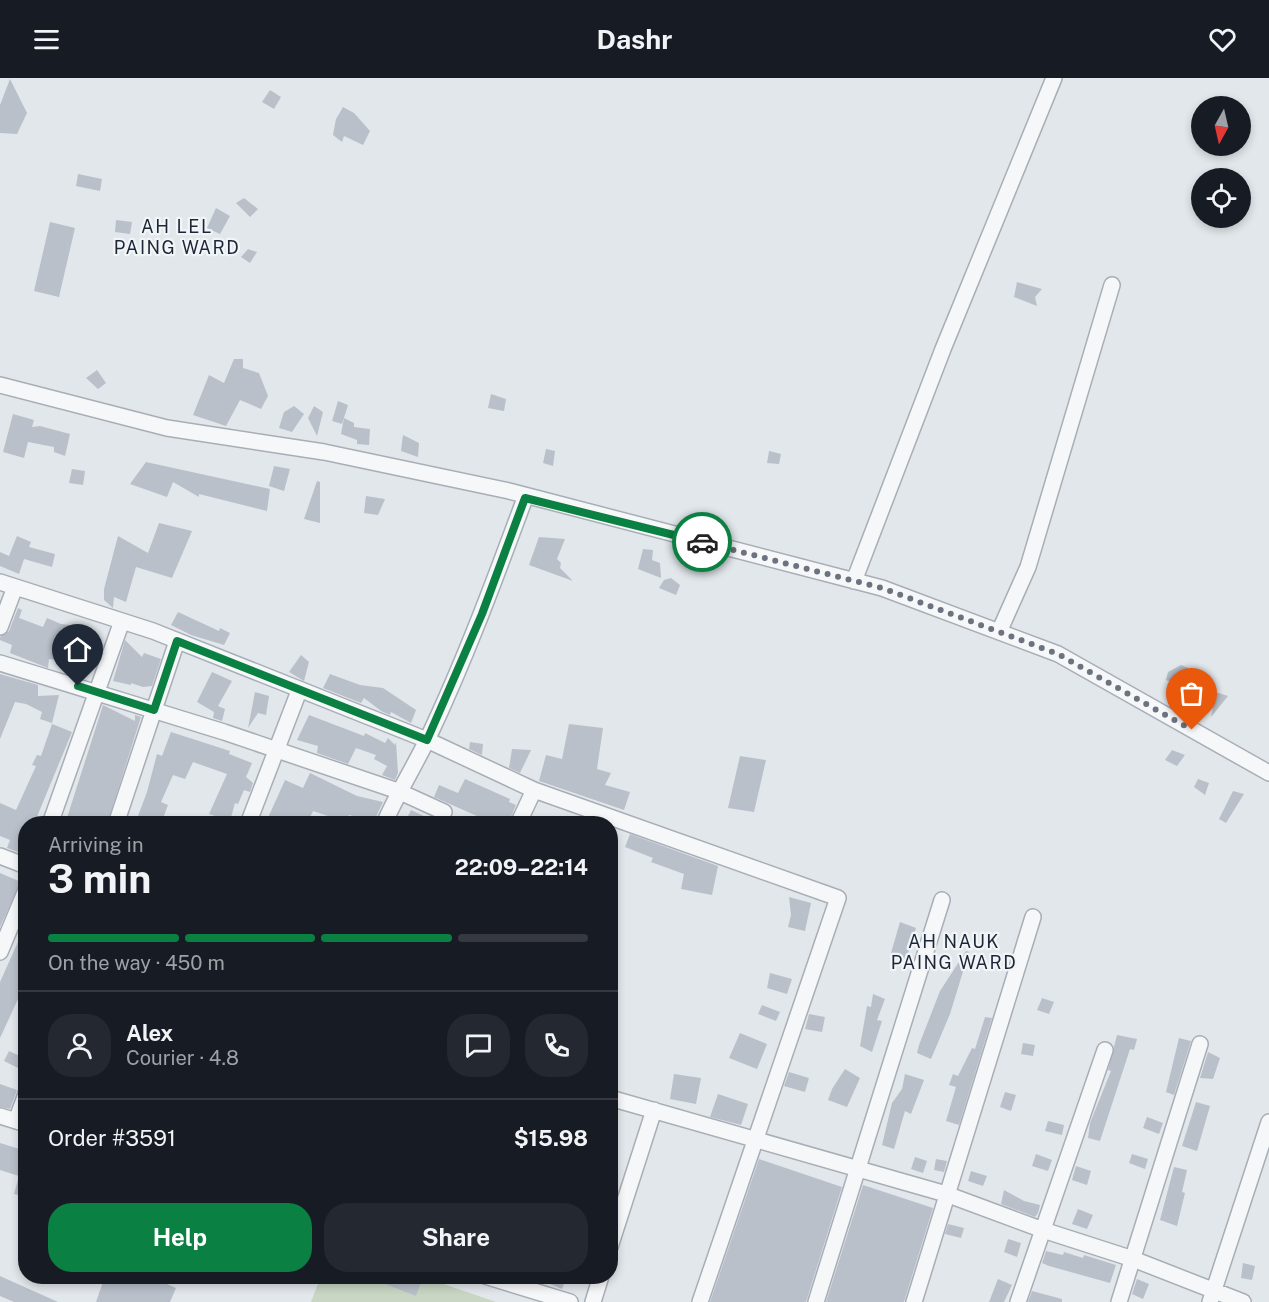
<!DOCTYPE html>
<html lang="en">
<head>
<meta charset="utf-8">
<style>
  :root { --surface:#171b24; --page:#242831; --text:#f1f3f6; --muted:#9ea1a6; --line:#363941; --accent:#0b8043 }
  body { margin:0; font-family:"Public Sans",sans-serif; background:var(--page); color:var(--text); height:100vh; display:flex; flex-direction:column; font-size:22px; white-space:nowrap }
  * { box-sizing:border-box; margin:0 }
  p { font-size:20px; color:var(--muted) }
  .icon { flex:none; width:33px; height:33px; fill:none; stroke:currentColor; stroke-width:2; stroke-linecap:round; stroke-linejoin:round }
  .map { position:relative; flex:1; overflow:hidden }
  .side { position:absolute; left:18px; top:738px; width:600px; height:468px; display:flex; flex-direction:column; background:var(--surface); border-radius:24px; box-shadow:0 3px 9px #0003 }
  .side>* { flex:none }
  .needle { width:39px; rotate:188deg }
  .fabs { position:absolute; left:1191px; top:18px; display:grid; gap:12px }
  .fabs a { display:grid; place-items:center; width:60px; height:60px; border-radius:50%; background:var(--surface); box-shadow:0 3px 9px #0003; font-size:30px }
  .pin { position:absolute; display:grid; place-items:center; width:51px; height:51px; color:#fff; margin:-62px -26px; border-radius:50% 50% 50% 0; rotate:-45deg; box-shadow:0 0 6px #0007 }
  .pin .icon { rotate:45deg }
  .courier { position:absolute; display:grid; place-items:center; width:60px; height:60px; margin:-30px; border:4px solid #0b8043; border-radius:50%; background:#fff; color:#222; box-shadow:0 2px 8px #0007 }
  .summary em { font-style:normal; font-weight:700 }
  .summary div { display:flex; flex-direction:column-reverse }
  .summary { display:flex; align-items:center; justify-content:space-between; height:102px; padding:0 30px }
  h1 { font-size:39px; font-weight:700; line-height:45px }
  .bar { display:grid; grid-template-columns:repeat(4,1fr); gap:9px 6px; align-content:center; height:72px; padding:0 30px }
  .bar i { height:8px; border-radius:4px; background:var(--line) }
  .bar .current { background:var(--accent) }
  .bar p { grid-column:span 4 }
  .line { display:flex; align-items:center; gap:15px; padding:0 30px; border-top:2px solid var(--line) }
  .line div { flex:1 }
  .round { display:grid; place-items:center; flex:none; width:63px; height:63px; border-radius:24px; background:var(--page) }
  .cta { display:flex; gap:12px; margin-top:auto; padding:12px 30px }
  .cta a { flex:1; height:69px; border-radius:24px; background:var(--accent); color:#fff; font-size:24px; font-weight:700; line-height:69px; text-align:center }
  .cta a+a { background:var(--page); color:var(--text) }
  header { display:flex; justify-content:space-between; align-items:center; height:78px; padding:0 30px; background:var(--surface); font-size:27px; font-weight:700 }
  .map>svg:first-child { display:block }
  .green { fill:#c9d6c3 }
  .building { fill:#b9c0ca }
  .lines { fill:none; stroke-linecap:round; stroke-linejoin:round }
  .minor-casing { stroke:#a7aeb6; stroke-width:18 }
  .minor { stroke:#f6f7f9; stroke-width:15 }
  .done { stroke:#6a737f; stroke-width:6; stroke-dasharray:0 10.8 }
  .route { stroke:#0b8043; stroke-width:8 }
  .labels { text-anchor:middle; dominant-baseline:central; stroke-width:4.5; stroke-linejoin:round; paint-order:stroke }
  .quarter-label { font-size:18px; letter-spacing:1.5px; fill:#1b2636; stroke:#f2f5f8 }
</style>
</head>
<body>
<header><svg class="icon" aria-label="menu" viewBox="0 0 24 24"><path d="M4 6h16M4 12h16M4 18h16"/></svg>Dashr<svg class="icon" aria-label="heart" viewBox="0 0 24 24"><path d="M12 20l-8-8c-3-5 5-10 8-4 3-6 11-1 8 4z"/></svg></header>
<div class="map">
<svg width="1269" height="1224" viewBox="0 0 1269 1224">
  <rect width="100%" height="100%" fill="#e2e7eb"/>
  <path class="green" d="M321,1198l102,1 73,25h-185z"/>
  <path class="building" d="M10,1l17,34 -10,21 -17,-1v-28z
    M270,12l11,7 -7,12 -12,-7z
    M343,29l11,6 16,18 -7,14 -19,-9 -2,6 -9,-7 3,-16z
    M78,96l24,5 -2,12 -24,-5z
    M244,120l14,11 -8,8 -14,-14z
    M216,130l14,8 -10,18 -13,-6z
    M116,142l16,2 -2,12 -15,-2z
    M50,144l25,6 -16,69 -25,-6z
    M248,171l9,3 -7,11 -9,-6z
    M1017,204l25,7 -7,8 2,9 -23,-9z
    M234,281h9v9l16,5 9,23 -7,13 -21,-9 -14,26 -33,-11 16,-40 15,8z
    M97,292l9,13 -8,6 -12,-11z
    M491,316l15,5 -2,12 -16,-3z
    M338,323l10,4 -6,19 -10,-3z
    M294,328l10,8 -12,18 -13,-4 5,-16z
    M314,328l9,6 -6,24 -9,-18z
    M13,336l21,6 -2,7 8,-1 30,8 -5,22 -11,-4v-5l-26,-5 -4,16 -21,-6z
    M344,340l10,5v4l16,2 -1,16 -12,-1v-4l-16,-6z
    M403,357l16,8 -1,14 -17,-6z
    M546,371l9,2 -2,15 -10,-3z
    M769,373l12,3 -2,10 -12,-1z
    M146,384l124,27 -3,22 -68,-17v3l-26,-15 -6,15 -37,-13z
    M274,388l16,3 -6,22 -15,-5z
    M72,391l13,2 -2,14 -14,-2z
    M317,403l3,1v41l-16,-4z
    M366,418l19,3 -7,16 -14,-2z
    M159,445l33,8 -20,47 -36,-11 -10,35 -12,-5 -1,11 -9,-8v-11l14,-53 30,17z
    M17,458l14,6 -2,5 26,7 -3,13 -28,-8 -5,15 -19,-8v-14l9,4z
    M539,459l26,2 -8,20 4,4 -1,5 13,13 -44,-16z
    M643,471l10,1 -1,10 8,3 1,15 -23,-9z
    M671,500l9,7 -4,10 -17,-7 5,-8z
    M18,530l4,2 -3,8 24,9 4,-9 14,6 26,3 -7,28 -17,-6 -4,11 -10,-1 -1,9 -38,-15 2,-8 -12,-5v-3l9,-6z
    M178,534l41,19 1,-3 10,5 -6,12 -33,-10 -20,-10z
    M125,562l17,17 2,-4 17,6 -9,27 -9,1 -12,-4v2l-18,-4z
    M301,577l8,7 -5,19 -15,-9z
    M1181,587l7,3 -1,3 22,5 -6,12 25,8 -17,21 3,-15 -48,-22 2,-8z
    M212,594l20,9 -14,25 7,3 -3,12 -9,-3 1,-6 -17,-10z
    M0,596l38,11v11l21,-1 -7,28 -12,-4 2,-7 -16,-8 -11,-2 -15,37z
    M330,596l30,11 23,3 33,22 -5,13 -20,-11 -1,3 -9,-4 -17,-13 -3,5 -38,-15z
    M255,614l14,4 -3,19 -8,-2 -10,15z
    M103,627l32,16v-6l6,2 -34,107h-42z
    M309,637l55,21 1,-3 20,10 3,-5 7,7 1,-3 2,31 -3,7 -13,-5 5,-9 -13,-7 2,-4 -20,-7 -8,16 -31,-11 1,-7 -21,-6z
    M52,646l20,8 -38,92h-8v31l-19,-7 3,-8 -10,-4v-33l16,7 20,-44 -4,-1 5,-10 4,1z
    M569,646l34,4 -6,41 14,4 -6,12 25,7 -6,18 -85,-29 7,-26 16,4z
    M171,654l59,19 -1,3 23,9 -6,14 7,6 -3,9 -6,-2 -6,14 -3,-1 -5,18 -21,-7 18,-40 -34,-12 -8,17 -12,-4 -12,27 7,3 -7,19h-26l12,-32 10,-38 5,2z
    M470,664l13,2 -1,11 -13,-6z
    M512,671l19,1 -11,23 -11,-5z
    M1172,672l13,5 -8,11 -12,-6z
    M740,678l26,4 -12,52 -26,-4z
    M310,695l47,23 26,6 -8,17 -11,-3 -1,3 -14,-4 -3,7 -33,-11 -6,13h-33l-7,-4 18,-40 18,8z
    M465,701l45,20 -1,3 7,3 -8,19h-13l-61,-27 5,-12 19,8z
    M1198,701l11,4 -4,12 -11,-8z
    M1233,713l11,3 -18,29 -7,-4z
    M411,732l30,14h-37z
    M630,756l88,32 -6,29 -31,-6 3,-15 -33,-12 2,-4 -28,-11z
    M0,795l21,9 -21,45z
    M789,819l22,6 -6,28 -17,-4 3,-12z
    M900,844l16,6 -11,34 -14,-9z
    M26,846v75l-7,-2 -19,41v-56z
    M966,873l3,1 -19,62 -19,45 -14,-6 2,-8 21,-54z
    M770,895l22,6 -5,15 -20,-6z
    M873,916l12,5 -8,21 5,1 -10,31 -12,-6 7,-40 4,1z
    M1042,920l12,4 -5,12 -12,-4z
    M762,927l18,7 -4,9 -18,-7z
    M809,936l16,3 -3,15 -17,-3z
    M985,939l7,1 -33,107 -13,-4 10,-34 -7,-2 4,-11 5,2 14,-28 3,1z
    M740,955l27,11 -10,25 -28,-11z
    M1117,957l20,4 -3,11 -4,-1 -30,92 -12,-3 2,-15 21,-52 -3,-1z
    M1179,960l12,3 -17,54 -8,-3z
    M1023,965l12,2 -2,11 -12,-2z
    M9,973l17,8 -4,11 -18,-9z
    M1208,974l12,6 -7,21 -13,-1z
    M845,991l15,9 -13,29 -19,-7 4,-11z
    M789,994l20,6 -4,14 -21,-6z
    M674,996l27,4 -5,26 -26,-5z
    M905,996l19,6 -13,34 -6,-3 -11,38 -12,-4 10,-42 10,-14z
    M0,1006l17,6 -7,19 -10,-2z
    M1005,1014l11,3 -5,16 -11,-4z
    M718,1016l30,10 -7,21 -31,-8z
    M1196,1024l14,4 -13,45 -15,-5z
    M1147,1039l16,6 -4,11 -16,-6z
    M1048,1043l16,4 -2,10 -17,-4z
    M0,1065l26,8v46l-12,-3 5,-18 -19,-6z
    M1036,1076l16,6 -4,11 -16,-5z
    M1132,1076l16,5 -3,10 -16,-6z
    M915,1079l12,4 -4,12 -12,-4z
    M759,1081l83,28 -36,115h-96z
    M936,1081l11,2 -3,11 -10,-2z
    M1076,1088l15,5 -4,14 -15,-5z
    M1174,1089l13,3 -5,22 3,1 -8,33 -17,-6z
    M971,1093l16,5 -4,10 -15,-5z
    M863,1107l70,23 -29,94h-78z
    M1004,1112l20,11 16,4 -2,8 -3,4 -34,-13z
    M1078,1131l15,6 -6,14 -15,-5z
    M948,1146l16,4 -3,10 -16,-4z
    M1008,1161l13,4 -4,14 -13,-5z
    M1046,1173l17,4 1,-3 19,6 1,-3 32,10 -6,18 -61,-17 -7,-3z
    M1243,1185l12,3 -3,14 -11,-2z
    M0,1198l58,26h-44l-14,-6z
    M105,1198h22l15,7 3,-7h24l-2,8 9,4 -6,14h-74z
    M365,1198h58l-7,20z
    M531,1198h36l-5,13z
    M998,1201l14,6 -8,17h-15z
    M1137,1201l12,5 -6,15 -11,-5z
    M1032,1213l30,8v3h-34z"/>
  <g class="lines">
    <defs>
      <path id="minor" d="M0,307l167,43 157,24 185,39 373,97 176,66 211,119
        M854,503l89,-232 111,-271
        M0,504l153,49 274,109 107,50 304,108 -138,404
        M0,549l15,-40
        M999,554l29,-65 84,-282
        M0,585l224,69 174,59 46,21
        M50,746l72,-203
        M116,746l61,-183
        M248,746l51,-133
        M384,746c13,-30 30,-57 44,-86 37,-78 67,-159 97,-240
        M518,746l16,-34
        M0,778l26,10
        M0,874l26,-62
        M610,1020l336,96 97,36 90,29 110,43
        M0,1038l26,8
        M16,1043l10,-27
        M610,1169l44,-137
        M485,1198l85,26
        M593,1224l8,-26
        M816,1224l126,-402
        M914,1224l119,-385
        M1018,1224l87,-252
        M1119,1224l81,-258
        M1210,1224l59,-180"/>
    </defs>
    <use href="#minor" class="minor-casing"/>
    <use href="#minor" class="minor"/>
  </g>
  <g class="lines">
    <path class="done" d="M702,464l180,46 176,66 134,76"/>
    <path class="route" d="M78,608l76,24 23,-69 250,99 55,-126 43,-116 177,44"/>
  </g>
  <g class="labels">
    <g class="quarter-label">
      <text x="177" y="148">AH LEL<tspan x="177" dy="21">PAING WARD</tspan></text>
      <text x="954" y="863">AH NAUK<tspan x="954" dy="21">PAING WARD</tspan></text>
    </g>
  </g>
</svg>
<div class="fabs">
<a><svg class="needle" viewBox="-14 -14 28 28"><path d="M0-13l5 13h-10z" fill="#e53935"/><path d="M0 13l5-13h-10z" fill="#9ea1a6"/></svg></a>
<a><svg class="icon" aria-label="locate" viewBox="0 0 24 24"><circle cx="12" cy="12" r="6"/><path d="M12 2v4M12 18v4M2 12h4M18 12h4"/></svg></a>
</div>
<div class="pin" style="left:1192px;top:652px;background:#ea580c"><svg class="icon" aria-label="bag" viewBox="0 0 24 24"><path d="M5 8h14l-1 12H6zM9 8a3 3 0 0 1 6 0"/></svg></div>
<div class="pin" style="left:78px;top:608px;background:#1f2937"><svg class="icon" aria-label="home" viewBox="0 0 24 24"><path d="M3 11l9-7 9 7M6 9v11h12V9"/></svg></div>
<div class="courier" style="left:702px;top:464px"><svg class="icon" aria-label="car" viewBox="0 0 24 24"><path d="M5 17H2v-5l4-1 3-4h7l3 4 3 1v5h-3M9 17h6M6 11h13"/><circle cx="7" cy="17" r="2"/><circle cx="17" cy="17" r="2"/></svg></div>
<section class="side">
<div class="summary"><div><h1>3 min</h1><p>Arriving in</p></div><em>22:09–22:14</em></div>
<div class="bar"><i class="current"></i><i class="current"></i><i class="current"></i><i></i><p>On the way · 450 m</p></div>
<div class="line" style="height:108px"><a class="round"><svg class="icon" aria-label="person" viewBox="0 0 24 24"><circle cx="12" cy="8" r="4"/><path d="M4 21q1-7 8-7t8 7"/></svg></a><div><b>Alex</b><p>Courier · 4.8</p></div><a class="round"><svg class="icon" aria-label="chat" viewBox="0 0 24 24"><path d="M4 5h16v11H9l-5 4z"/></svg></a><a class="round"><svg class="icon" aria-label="phone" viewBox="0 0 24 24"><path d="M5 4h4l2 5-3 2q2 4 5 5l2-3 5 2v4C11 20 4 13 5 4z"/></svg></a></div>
<div class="line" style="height:78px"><div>Order #3591</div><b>$15.98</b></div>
<div class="cta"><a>Help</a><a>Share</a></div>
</section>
</div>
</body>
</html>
